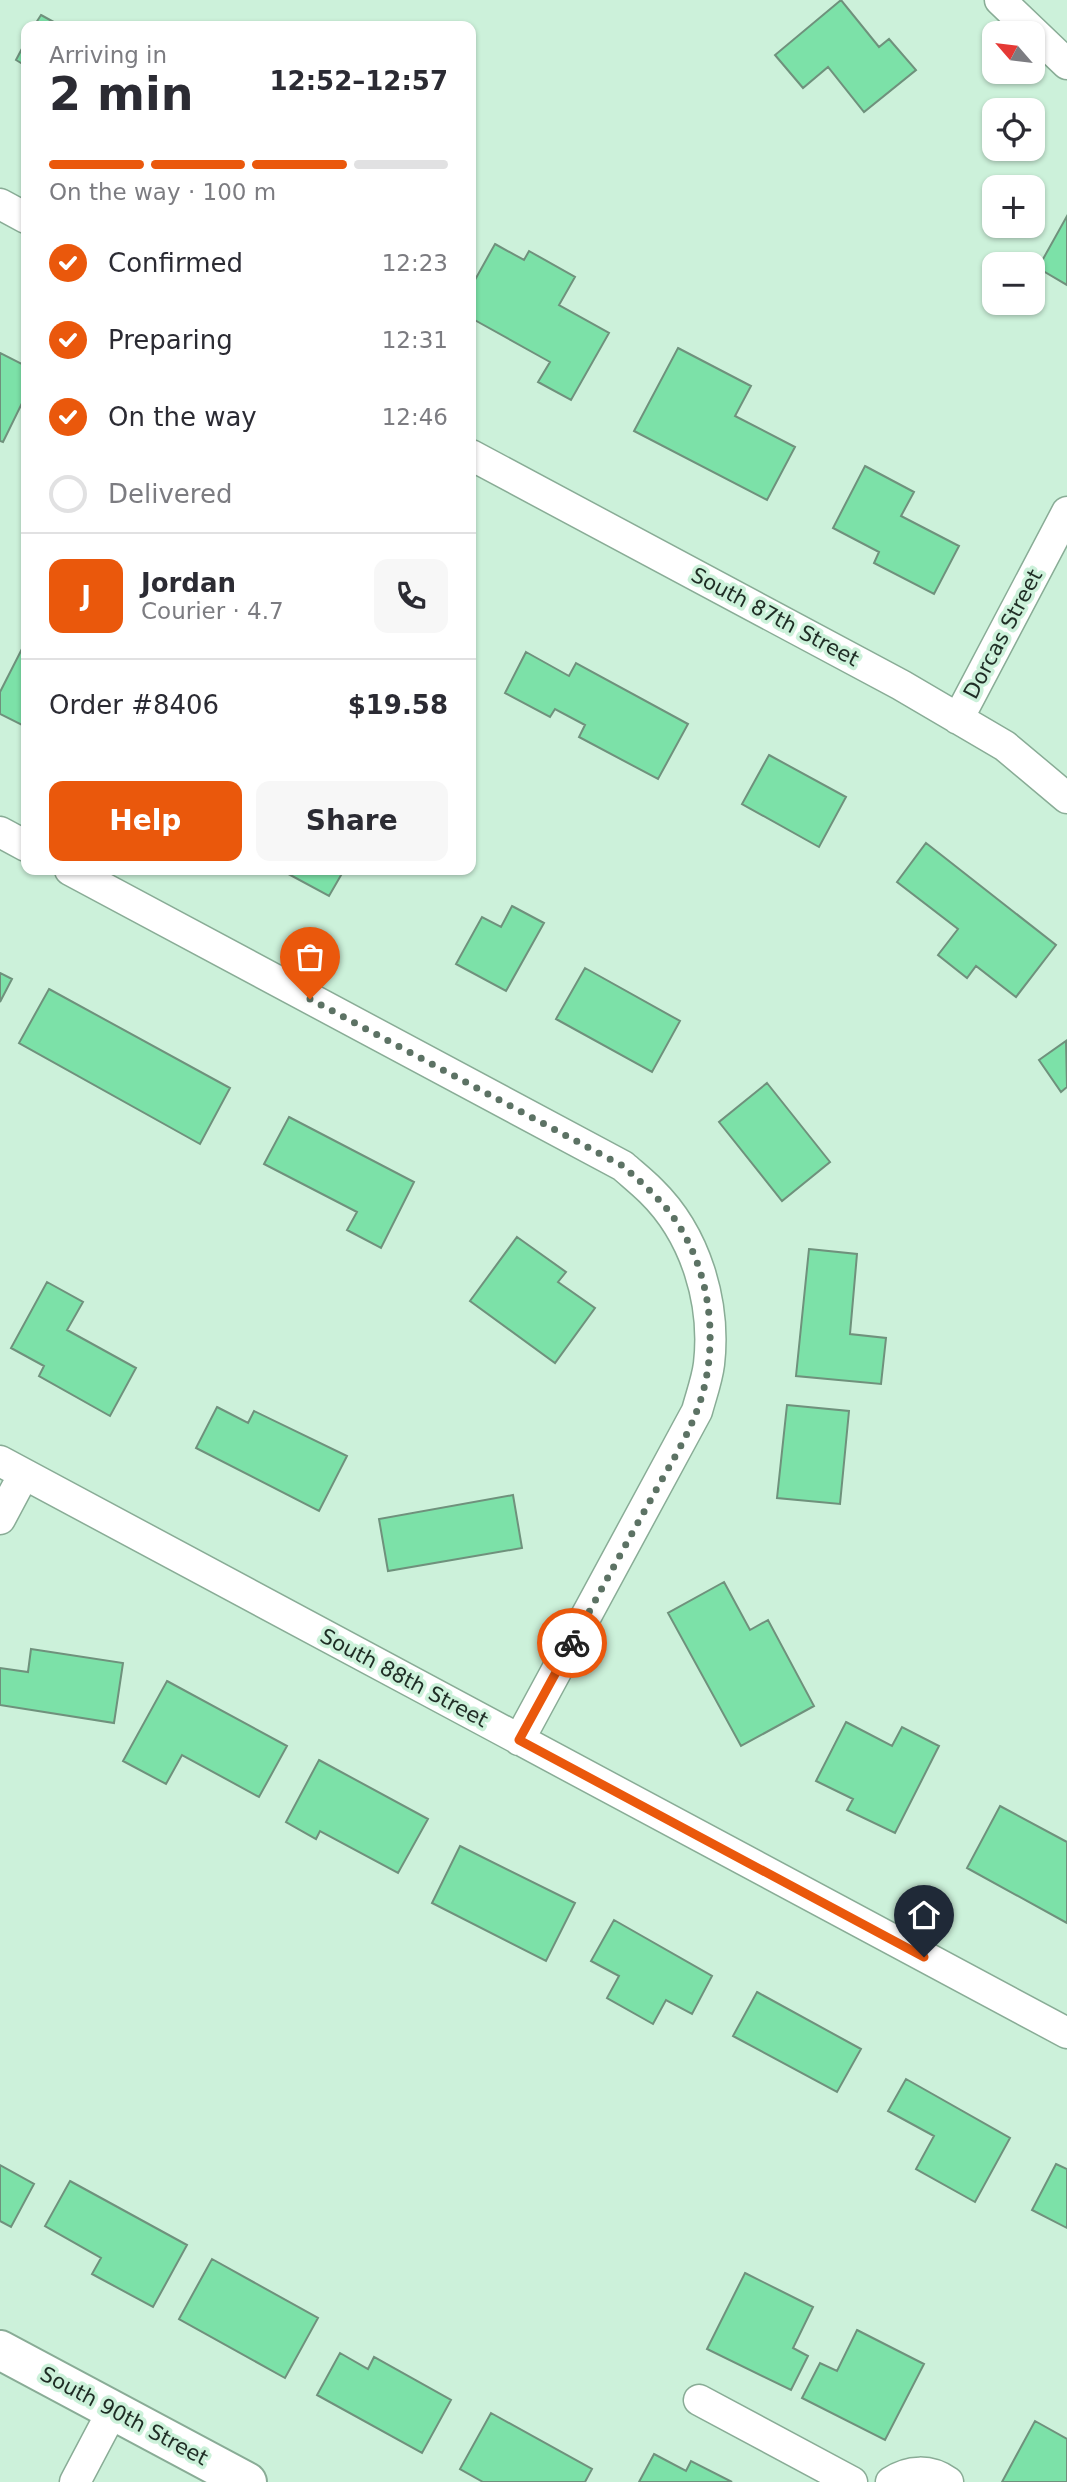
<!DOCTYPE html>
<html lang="en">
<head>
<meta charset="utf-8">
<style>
  :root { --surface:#fff; --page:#f7f7f7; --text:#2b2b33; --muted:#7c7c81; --line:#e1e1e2; --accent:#ea580c }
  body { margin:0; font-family:"DejaVu Sans",sans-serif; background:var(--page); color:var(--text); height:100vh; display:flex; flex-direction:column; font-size:26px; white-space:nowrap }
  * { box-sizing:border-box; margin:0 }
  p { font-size:23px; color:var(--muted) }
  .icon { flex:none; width:38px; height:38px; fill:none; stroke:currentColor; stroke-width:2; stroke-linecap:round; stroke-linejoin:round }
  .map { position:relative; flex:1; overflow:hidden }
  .drawer { position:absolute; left:21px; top:21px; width:455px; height:854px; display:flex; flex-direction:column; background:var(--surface); border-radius:14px; box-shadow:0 2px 5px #0004 }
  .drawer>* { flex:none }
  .needle { width:46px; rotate:298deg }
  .controls { position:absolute; left:982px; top:21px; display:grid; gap:14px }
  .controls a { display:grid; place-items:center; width:63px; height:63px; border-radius:14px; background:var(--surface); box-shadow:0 2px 5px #0004; font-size:35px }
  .pin { position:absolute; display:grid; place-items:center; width:60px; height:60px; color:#fff; margin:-72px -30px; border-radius:50% 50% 50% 0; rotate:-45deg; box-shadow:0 0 7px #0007 }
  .pin .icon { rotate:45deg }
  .courier { position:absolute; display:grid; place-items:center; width:70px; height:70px; margin:-35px; border:5px solid #ea580c; border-radius:50%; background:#fff; color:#222; box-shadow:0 2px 9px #0007 }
  .overview em { font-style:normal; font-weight:700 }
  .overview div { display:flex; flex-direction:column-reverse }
  .overview { display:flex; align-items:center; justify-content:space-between; height:119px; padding:0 28px }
  h1 { font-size:46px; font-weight:700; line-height:52px }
  .bar { display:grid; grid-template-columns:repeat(4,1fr); gap:10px 7px; align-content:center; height:84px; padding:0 28px }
  .bar i { height:9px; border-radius:5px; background:var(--line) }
  .bar .active { background:var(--accent) }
  .bar p { grid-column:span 4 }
  .line { display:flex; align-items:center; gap:18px; padding:0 28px; border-top:2px solid var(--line) }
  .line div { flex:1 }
  .round { display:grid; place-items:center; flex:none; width:74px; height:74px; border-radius:14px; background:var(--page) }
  ol { padding:0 28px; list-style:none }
  li { display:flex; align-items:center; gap:21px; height:77px }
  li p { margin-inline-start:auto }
  li .icon { padding:7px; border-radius:50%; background:var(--accent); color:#fff; stroke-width:4 }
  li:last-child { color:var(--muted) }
  li i { width:38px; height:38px; border:4px solid var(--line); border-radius:50% }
  .cta { display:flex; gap:14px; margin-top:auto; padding:14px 28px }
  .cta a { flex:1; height:80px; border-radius:14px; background:var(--accent); color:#fff; font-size:28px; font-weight:700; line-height:80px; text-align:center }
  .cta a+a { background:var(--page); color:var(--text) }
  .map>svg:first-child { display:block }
  .building { fill:#7ce1a8; stroke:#6f917c; stroke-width:2 }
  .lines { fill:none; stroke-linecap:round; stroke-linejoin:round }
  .street-casing { stroke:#89ac96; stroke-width:33 }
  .primary-casing { stroke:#89ac96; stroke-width:42 }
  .street { stroke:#fff; stroke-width:30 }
  .primary { stroke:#fff; stroke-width:38 }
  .done { stroke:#5c7264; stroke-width:7; stroke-dasharray:0 12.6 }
  .route { stroke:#ea580c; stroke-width:9 }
  .labels { text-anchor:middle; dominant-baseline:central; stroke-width:7; stroke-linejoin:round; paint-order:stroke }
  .street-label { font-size:21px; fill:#1f2d25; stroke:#ccf1da }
</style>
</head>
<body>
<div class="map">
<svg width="1067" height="2482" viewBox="0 0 1067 2482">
  <rect width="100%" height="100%" fill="#ccf1da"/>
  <path class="building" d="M841,0l38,47 10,-8 27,31 -52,42 -36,-45 -25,21 -28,-33z
    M41,15l20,11h-27z
    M26,41v25l-10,-6z
    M1067,216v69l-29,-17z
    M495,244l29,16 5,-9 46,26 -16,28 50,28 -38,67 -33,-18 12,-20 -79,-44v-31z
    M678,348l73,38 -16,30 60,31 -28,53 -133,-69z
    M0,353l26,13v29l-23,47 -3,-1z
    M865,466l49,26 -13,24 58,30 -25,48 -60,-31 5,-11 -46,-24z
    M26,641v86l-26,-13v-22z
    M526,652l43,24 7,-13 112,61 -30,55 -79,-42 6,-12 -30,-16 -5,8 -45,-24z
    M769,755l77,42 -27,50 -77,-43z
    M926,843l130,102 -40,52 -40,-31 -9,12 -29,-23 20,-26 -61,-47z
    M281,870h63l-15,26z
    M512,906l32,17 -38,68 -50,-27 26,-47 19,10z
    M585,968l95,53 -28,51 -96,-53z
    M0,973l12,6 -12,23z
    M49,989l181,99 -30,56 -181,-101z
    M1066,1041l1,46 -6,5 -22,-32z
    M767,1083l63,79 -48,39 -63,-79z
    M289,1117l125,65 -33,66 -34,-18 10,-18 -93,-48z
    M517,1237l49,35 -8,10 37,26 -40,55 -85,-62z
    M809,1249l48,5 -7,80 36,4 -5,46 -85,-8z
    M47,1282l36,20 -16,28 69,38 -26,48 -71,-40 5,-10 -33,-18z
    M787,1405l62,6 -9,93 -63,-6z
    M217,1407l31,16 6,-12 93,45 -28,55 -123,-63z
    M513,1495l9,53 -134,23 -9,-52z
    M724,1582l26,48 18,-10 46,86 -73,40 -73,-133z
    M31,1649l92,14 -9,60 -114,-18v-37l28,4z
    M167,1681l120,65 -28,51 -77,-42 -16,29 -43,-23z
    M846,1722l46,24 10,-19 37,19 -44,87 -48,-23 6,-11 -37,-18z
    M319,1760l109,59 -30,54 -78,-42 -4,8 -30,-17z
    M1000,1806l67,36v81l-100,-55z
    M460,1846l115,57 -29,58 -114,-58z
    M614,1920l98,56 -20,38 -26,-14 -13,24 -46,-26 12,-22 -28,-15z
    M757,1992l104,57 -24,43 -104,-56z
    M906,2079l104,59 -35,64 -59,-33 18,-33 -46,-25z
    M1056,2164l11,5v59l-35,-18z
    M0,2165l34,19 -23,43 -11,-6z
    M70,2181l117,64 -34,62 -61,-33 9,-16 -56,-32z
    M212,2259l106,59 -33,60 -106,-59z
    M745,2273l68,34 -20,41 15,8 -17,34 -84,-41z
    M857,2330l67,34 -39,76 -83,-42 18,-35 17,8z
    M340,2353l28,16 6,-12 77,43 -29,53 -105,-58z
    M491,2413l101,56 -7,13h-102l-23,-13z
    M1035,2421l32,18v43h-65z
    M654,2454l32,17 5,-10 41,21h-93z"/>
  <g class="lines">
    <defs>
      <path id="street" d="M1000,0l67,64
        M0,204l26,14
        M471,455l430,230 104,61 62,52
        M958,719l109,-207
        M0,832l26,14
        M70,870l553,296c9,8 19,16 28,25 45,44 65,112 58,173 -2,16 -8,32 -12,47l-178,329
        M0,1461l1067,572
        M0,1519l24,-45
        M699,2400l153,82
        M75,2482l38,-72
        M891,2482c18,-12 39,-13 57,0"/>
      <path id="primary" d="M0,2350l247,132"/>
    </defs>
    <use href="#street" class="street-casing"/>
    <use href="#primary" class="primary-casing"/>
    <use href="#street" class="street"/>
    <use href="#primary" class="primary"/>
  </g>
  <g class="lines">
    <path class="done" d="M310,999l313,167c20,18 40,35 55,58 35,54 42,129 18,189 -12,31 -31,60 -47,90 -26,46 -51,93 -77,140"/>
    <path class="route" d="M572,1643l-53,97 405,217"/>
  </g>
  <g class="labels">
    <g class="street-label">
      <text transform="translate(775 617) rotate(28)">South 87th Street</text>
      <text transform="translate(1003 634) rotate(-62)">Dorcas Street</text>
      <text transform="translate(404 1678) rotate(28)">South 88th Street</text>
      <text transform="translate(124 2416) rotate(28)">South 90th Street</text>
    </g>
  </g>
</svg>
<div class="controls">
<a><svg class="needle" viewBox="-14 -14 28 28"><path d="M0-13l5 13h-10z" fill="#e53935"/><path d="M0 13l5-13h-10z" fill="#7c7c81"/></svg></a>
<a><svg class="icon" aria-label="locate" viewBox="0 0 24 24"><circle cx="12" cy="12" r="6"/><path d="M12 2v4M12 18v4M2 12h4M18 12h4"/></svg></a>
<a>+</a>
<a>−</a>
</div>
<div class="pin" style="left:310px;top:999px;background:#ea580c"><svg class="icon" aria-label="bag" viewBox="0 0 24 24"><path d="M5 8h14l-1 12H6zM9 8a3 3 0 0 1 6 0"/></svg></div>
<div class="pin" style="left:924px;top:1957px;background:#1f2937"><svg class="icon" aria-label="home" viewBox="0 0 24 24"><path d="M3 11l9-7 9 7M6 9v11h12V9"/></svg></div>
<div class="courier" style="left:572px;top:1643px"><svg class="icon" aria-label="bike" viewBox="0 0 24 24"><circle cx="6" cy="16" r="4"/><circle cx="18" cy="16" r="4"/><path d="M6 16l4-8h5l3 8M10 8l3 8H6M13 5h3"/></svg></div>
<section class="drawer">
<div class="overview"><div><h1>2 min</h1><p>Arriving in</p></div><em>12:52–12:57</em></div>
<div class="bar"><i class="active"></i><i class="active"></i><i class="active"></i><i></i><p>On the way · 100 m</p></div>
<ol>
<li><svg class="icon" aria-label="check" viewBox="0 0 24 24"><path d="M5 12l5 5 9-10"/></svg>Confirmed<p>12:23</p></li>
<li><svg class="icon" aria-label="check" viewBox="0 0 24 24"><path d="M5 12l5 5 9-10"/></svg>Preparing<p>12:31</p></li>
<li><svg class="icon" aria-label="check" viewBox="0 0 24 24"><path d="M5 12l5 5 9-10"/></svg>On the way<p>12:46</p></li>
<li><i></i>Delivered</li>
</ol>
<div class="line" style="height:126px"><b class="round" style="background:var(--accent);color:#fff">J</b><div><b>Jordan</b><p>Courier · 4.7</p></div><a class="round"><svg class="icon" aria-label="phone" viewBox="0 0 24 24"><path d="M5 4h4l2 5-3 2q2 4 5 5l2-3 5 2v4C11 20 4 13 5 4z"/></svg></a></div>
<div class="line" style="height:91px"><div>Order #8406</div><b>$19.58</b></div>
<div class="cta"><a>Help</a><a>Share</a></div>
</section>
</div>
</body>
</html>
